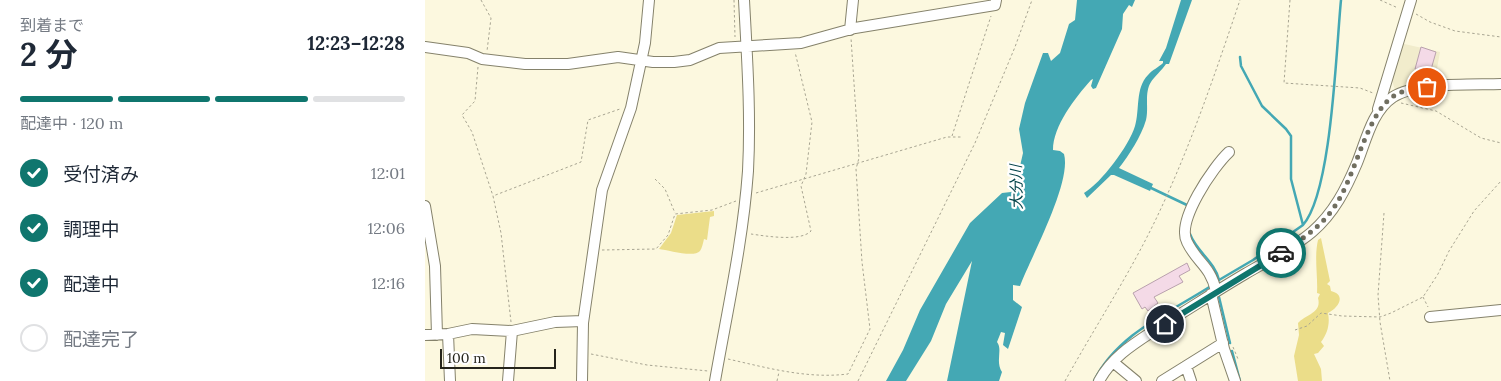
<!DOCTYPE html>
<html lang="ja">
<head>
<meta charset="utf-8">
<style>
  :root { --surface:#fff; --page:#f6f6f7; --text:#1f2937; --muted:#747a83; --line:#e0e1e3; --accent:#0f766e }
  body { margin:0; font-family:Lora,"Noto Sans JP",serif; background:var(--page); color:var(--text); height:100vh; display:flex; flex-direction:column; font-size:19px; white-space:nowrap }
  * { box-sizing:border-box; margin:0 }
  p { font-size:16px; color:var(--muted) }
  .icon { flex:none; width:28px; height:28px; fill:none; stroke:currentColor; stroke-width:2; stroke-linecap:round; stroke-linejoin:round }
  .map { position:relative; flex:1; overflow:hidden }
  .side { display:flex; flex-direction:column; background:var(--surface); width:425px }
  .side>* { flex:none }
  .scale { position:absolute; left:15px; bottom:12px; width:116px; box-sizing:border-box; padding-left:5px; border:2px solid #25241b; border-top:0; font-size:14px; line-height:18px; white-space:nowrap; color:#25241b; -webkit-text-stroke:4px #fff; paint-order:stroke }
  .pin { position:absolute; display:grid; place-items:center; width:42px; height:42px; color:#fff; margin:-21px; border:2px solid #fff; border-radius:50%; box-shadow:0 1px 5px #0007 }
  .courier { position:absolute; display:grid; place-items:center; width:50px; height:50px; margin:-25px; border:4px solid #0f766e; border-radius:50%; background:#fff; color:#222; box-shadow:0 1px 6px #0007 }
  .headline em { font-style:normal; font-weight:700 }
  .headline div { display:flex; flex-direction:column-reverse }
  .headline { display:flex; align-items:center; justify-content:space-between; height:85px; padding:0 20px }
  h1 { font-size:32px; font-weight:700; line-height:38px }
  .bar { display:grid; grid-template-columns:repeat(4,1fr); gap:8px 5px; align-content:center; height:60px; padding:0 20px }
  .bar i { height:6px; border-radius:4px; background:var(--line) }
  .bar .active { background:var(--accent) }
  .bar p { grid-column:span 4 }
  ol { padding:0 20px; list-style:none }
  li { display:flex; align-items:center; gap:15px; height:55px }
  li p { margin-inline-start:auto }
  li .icon { padding:5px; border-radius:50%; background:var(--accent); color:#fff; stroke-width:4 }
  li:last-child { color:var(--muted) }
  li i { width:28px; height:28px; border:2px solid var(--line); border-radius:50% }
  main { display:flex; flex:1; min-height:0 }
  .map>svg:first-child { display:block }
  .built { fill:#f1eccc }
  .green { fill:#ebdd89 }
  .water { fill:#44a8b4 }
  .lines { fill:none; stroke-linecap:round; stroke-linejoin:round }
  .stream { stroke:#44a8b4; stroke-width:2.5 }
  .building { fill:#f4dae7; stroke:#b9a1ad }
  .minor-casing { stroke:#85826b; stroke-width:12 }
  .path { stroke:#a8a592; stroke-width:1; stroke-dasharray:2.5 2.5; stroke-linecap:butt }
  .minor { stroke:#fff; stroke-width:10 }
  .done { stroke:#706e60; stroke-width:5; stroke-dasharray:0 9 }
  .route { stroke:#0f766e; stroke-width:6 }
  .labels { text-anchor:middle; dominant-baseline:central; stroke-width:4.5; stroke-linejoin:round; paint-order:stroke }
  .water-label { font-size:15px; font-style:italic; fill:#034349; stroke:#fff }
</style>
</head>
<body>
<main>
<section class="side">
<div class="headline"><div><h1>2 分</h1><p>到着まで</p></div><em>12:23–12:28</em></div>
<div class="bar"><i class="active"></i><i class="active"></i><i class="active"></i><i></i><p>配達中 · 120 m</p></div>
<ol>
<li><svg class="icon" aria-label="check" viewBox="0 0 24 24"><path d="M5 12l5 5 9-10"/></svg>受付済み<p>12:01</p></li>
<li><svg class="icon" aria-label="check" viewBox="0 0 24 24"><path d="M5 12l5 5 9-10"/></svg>調理中<p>12:06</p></li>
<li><svg class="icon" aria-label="check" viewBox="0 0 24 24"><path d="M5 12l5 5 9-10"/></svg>配達中<p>12:16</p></li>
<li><i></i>配達完了</li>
</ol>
</section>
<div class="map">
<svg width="1076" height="381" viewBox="0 0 1076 381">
  <rect width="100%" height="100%" fill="#fcf8df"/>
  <path class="built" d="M975,43l40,9 -6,33 -39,5 -4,-13z"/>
  <path class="green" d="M289,211v5l-4,1 -3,23 -3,-1c-1,4 -2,9 -4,12 -6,7 -32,-1 -41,-2l12,-16 6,-18z
    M896,238l9,43 -3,3 3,2 1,5c16,4 7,17 -3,22 2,10 0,20 -7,29l3,4 -6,7 -4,1 7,15 1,12h-24l-4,-25 5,-21 -1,-12c8,-9 24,-10 20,-25l2,-4 -3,-1c1,-18 -3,-35 1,-53z"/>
  <path class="water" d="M652,0h58l-3,7 -3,-2 -6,9 -1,15 -26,59 -3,1 -2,-3 2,-7 -2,1c-16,18 -38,46 -38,70l7,1 4,3c8,28 -33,103 -44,132l-7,-1v15l9,7 -14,42 -5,-4 2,-12 -4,-1 -4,10c6,8 -2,19 5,30l-3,9h-52l25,-120 -26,43 -15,37 -25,40h-20l17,-31 17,-40 50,-87 32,-30 9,-1 4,-4 8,-35 -4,-24 6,-26 18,-50h5l3,8 9,-8 9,-29 6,-4z
    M756,0h11l-23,64h-3c-4,6 -12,13 -15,18 -7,11 -2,26 -5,38 -5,17 -17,35 -27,48l34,16 -3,7 -36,-16h-3l-24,23 -3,-5c17,-10 45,-47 51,-67 5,-16 0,-38 13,-51 4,-5 11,-8 15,-12v-2h-4l7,-13z"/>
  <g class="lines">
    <path class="stream" d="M724,187l40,19
      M878,225c29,-33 33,-176 38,-225
      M765,234c6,17 25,28 29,46l-3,3
      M794,280l34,-20 50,-35 -12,-46v-43l-5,-7 -24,-23 -21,-40 -1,-9
      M794,297l11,46
      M807,351l8,30
      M669,381c23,-47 75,-68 117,-95"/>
  </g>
  <path class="building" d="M996,47l15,5 -6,21 -15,-4z
    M762,263l3,7 -11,6 4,6 -29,15 4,6 -10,8 -3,-4 -3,2 -9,-16z"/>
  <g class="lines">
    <defs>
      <path id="minor" d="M425,30l3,-30
        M0,47l43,6 14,6 43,5h43l50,-7 35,5h21l16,-2 29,-12 82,-5 54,-15 140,-23 1,-5
        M953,109l33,-109
        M0,206l10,60 2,69
        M791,291c-6,-26 -19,-28 -29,-49 -11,-21 26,-75 42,-90
        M786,294l13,55 11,32
        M1005,317l71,-7
        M23,334l2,47
        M0,335l23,-1 24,-5 40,2 43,-9 28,-1
        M688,362l23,19
        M761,366l5,15
        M83,381l4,-50
        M157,381l1,-58 19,-133 29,-82 14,-65 4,-43
        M290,381c12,-69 28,-140 33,-210 3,-57 -1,-114 -4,-171
        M674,381c14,-26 38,-39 62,-55 28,-17 55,-35 84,-52 22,-13 47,-25 67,-42 22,-19 34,-43 45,-69 9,-22 15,-52 36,-66 22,-15 80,-12 108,-13
        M737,381l61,-38"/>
    </defs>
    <use href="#minor" class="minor-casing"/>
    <path class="path" d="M56,0l10,18 -4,33
      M309,0l1,37
      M865,0l-6,83 76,5 13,5
      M955,0l18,8
      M991,14l14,8 25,9 46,6
      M53,67l-3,34 -13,14 10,17 21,64
      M976,103l35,8 45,27 20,5
      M527,136l39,-120
      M230,179l10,10 10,24
      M331,193l191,-56h15
      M959,213l-6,82 2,27 10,59
      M326,234c14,2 50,8 60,-3l-10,-45 5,-12 6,-52 -17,-70
      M177,250l54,-1 12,-14 7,-21 37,-4 24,-9
      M998,297l5,10
      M86,322l-10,-89 -8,-37 88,-34 7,-42 32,-11
      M870,330l12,-4 14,-13 21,3 38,1 11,-4 32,-16 15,-23 11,-23 25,-40 27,-30
      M808,347l5,12
      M166,354l56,11 61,6
      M303,359c40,9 79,20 120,15l22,-45 -8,-67 -6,-93 3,-11 -8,-120
      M352,381l2,-9
      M433,381l117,-238 40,-96 17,-47
      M640,381c30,-54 64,-106 91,-162 34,-71 59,-145 84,-219"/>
    <use href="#minor" class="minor"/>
  </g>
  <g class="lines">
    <path class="done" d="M856,253c20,-13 40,-26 54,-47 20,-29 31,-89 56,-108 10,-8 24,-10 36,-11"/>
    <path class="route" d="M740,324l116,-71"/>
  </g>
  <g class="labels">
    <g class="water-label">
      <text transform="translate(591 187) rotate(-91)">大分川</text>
    </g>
  </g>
</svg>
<div class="scale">100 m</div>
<div class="pin" style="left:1002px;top:87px;background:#ea580c"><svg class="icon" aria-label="bag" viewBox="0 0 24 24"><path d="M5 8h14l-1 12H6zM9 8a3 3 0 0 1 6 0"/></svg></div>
<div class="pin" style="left:740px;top:324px;background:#1f2937"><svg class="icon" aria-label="home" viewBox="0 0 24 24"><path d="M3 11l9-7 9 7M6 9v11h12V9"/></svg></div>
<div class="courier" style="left:856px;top:253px"><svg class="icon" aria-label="car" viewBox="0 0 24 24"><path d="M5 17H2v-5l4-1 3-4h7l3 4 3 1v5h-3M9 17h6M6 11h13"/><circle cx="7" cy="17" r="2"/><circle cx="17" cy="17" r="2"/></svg></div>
</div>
</main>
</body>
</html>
